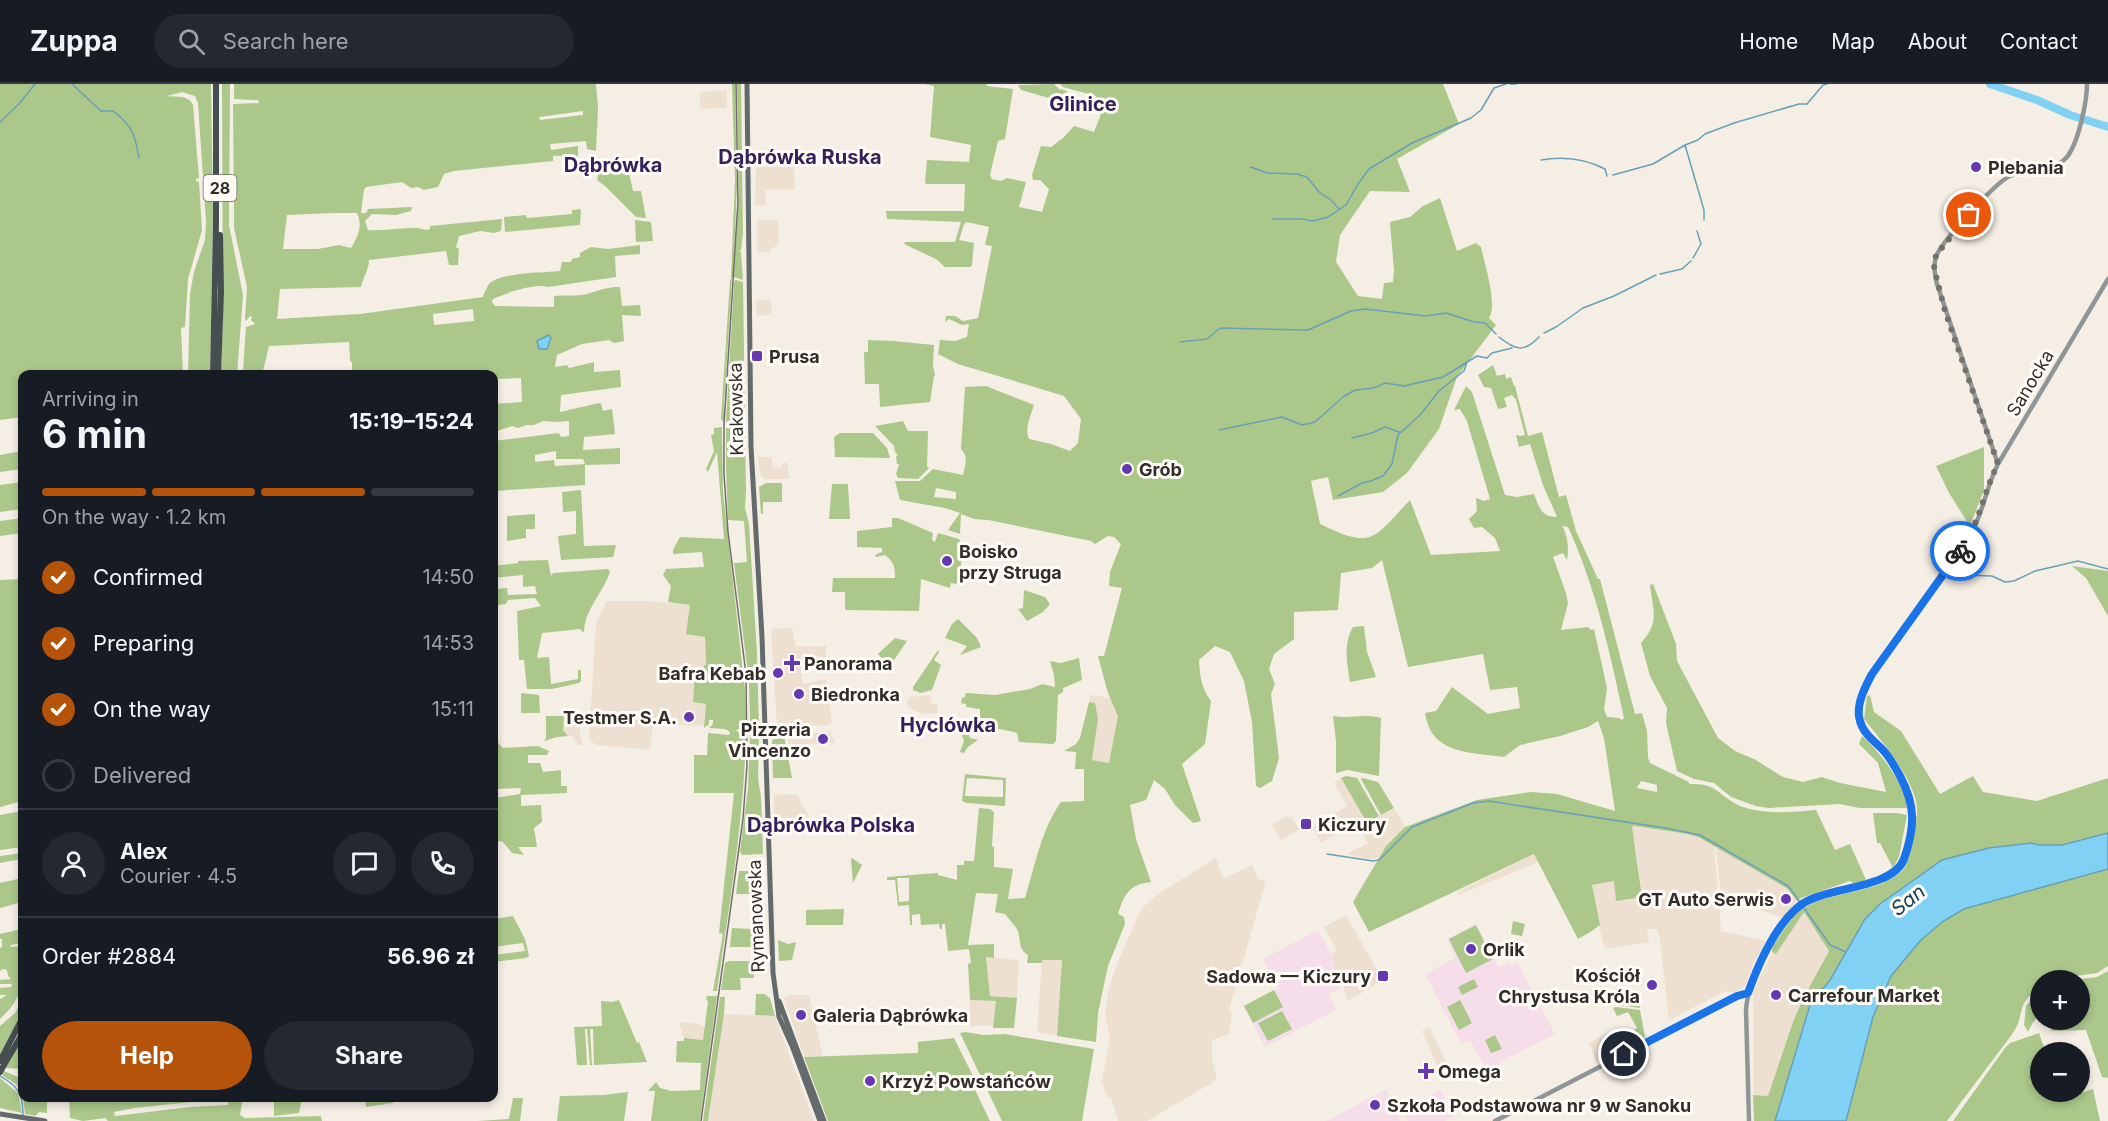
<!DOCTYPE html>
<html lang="en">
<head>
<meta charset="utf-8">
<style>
  :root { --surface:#171b24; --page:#242831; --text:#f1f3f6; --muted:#9ea1a6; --line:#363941; --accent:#b45309 }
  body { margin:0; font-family:Inter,sans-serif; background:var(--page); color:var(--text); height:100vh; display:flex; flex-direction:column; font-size:22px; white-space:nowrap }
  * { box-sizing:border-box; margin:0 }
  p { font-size:20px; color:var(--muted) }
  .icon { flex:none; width:33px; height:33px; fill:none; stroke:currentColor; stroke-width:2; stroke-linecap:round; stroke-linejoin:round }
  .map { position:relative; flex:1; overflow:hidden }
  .details { position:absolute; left:18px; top:286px; width:480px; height:732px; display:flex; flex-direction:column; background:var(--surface); border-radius:12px; box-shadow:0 3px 9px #0003 }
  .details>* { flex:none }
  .controls { position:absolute; left:2030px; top:886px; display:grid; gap:12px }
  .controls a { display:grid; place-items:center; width:60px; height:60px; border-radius:50%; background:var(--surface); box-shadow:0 3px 9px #0003; font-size:30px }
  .pin { position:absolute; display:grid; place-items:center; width:51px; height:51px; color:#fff; margin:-26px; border:3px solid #fff; border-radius:50%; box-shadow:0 2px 6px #0007 }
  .courier { position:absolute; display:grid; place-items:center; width:60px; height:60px; margin:-30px; border:4px solid #1a73e8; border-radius:50%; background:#fff; color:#222; box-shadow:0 2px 8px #0007 }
  .overview em { font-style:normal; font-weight:700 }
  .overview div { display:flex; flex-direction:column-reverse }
  .overview { display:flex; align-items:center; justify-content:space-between; height:102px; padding:0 24px }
  h1 { font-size:39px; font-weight:700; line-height:45px }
  .bar { display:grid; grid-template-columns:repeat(4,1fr); gap:9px 6px; align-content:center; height:72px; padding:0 24px }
  .bar i { height:8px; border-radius:4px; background:var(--line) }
  .bar .on { background:var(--accent) }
  .bar p { grid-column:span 4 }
  .line { display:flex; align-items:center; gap:15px; padding:0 24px; border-top:2px solid var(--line) }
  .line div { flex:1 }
  .round { display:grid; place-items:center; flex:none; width:63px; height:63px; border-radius:32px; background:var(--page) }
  ol { padding:0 24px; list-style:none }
  li { display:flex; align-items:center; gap:18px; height:66px }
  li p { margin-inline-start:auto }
  li .icon { padding:6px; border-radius:50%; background:var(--accent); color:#fff; stroke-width:4 }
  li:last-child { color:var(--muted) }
  li i { width:33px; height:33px; border:3px solid var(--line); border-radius:50% }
  .button { display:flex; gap:12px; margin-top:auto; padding:12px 24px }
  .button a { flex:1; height:69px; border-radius:36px; background:var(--accent); color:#fff; font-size:24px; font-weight:700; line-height:69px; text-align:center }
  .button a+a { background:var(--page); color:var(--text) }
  header { display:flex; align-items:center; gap:36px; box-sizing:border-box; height:84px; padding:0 30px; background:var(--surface); border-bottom:2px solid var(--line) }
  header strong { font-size:28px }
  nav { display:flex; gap:33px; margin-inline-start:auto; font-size:21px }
  .search { width:420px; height:54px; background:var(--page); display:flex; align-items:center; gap:15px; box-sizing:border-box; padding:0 21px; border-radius:33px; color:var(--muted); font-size:22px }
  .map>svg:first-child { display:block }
  .built { fill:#ede0d1 }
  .education { fill:#f5deea }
  .green { fill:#abc78a; fill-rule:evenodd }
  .water { fill:#80d1f4; stroke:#68a0b7; stroke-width:1.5 }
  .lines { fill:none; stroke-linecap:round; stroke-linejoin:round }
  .stream { stroke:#68a0b7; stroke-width:1.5 }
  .river { stroke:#80d1f4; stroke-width:8 }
  .tertiary { stroke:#909697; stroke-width:4.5 }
  .secondary { stroke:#646b6d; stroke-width:5 }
  .primary { stroke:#454e50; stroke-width:6 }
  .rail { stroke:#716d68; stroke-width:1.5 }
  .done { stroke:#75716b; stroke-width:6; stroke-dasharray:0 10.8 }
  .route { stroke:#1a73e8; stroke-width:8 }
  .poi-dot { fill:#6538b0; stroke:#fffcf8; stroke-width:2 }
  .labels { text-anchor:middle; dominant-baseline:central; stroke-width:6; stroke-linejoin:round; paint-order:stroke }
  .shield { fill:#fffcf8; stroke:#6e6b68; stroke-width:1.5 }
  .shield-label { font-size:16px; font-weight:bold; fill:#302d2a }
  .poi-label { font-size:18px; font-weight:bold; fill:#302d2a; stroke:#fffcf8; text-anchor:start }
  .street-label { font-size:18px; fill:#302d2a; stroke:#fffcf8 }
  .neighbourhood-label { font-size:20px; font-weight:bold; fill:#34205a; stroke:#fffcf8 }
  .water-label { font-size:20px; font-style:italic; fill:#114153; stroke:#fffcf8 }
</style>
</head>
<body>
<header>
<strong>Zuppa</strong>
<div class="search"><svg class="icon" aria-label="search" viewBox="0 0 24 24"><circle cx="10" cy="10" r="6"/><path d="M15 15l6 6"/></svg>Search here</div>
<nav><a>Home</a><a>Map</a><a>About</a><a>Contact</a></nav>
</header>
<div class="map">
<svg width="2108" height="1037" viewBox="0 0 2108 1037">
  <rect width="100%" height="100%" fill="#f5eee5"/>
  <path class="built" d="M727,6v18l-27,1v-17z
    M756,83h38l1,22 -30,1 1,15h-11z
    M757,136h21l1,24 -9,6v2h-13z
    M756,216h15l1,12 -4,3 -11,1z
    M758,373h14l1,11 9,-1v-4h6l1,16h-24l-4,-3 -2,-9z
    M606,517h42l42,4 15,31 1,30 -2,-1 -1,9 -7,-1 -2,29 12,1 -2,23 -51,-2 -3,26 -54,-5 -7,-6 7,-115z
    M792,544l4,18h30v17l-26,6 3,15 23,-5 6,43 -2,3 -53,2 -6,-98z
    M931,611v9h7l-1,10 -17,-1 -12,-6 -1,-6 3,-4z
    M1090,611l22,3 6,18 -9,47 -17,-3 6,-41 -3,-15 -6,-2z
    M580,631v21l3,9h-5l-6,-9h-4l-5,-6 1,-14z
    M830,648l5,11 -47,2v-10z
    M1341,694l26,45 27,-15 11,19 -19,19 -8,12 -11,1 -20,-5 21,-11 -12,-21 -35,21 -9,-16 35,-21 -13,-23z
    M797,710l13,25 -36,1v-25z
    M1287,732l6,2 6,12 -18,10 -9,-16z
    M1631,742l57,8 26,11 7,86 45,10 -13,23 -8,22 -12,7 -7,-2 -57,29 -9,-79 -3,-12h-10l2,13 -44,7 -5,-18 -8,-46 22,-4 28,16 -5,-43z
    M1716,762l72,43 9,12 -15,17 -61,-23z
    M1535,770l4,8 -81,33 -1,-3z
    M1216,774l7,21 29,-14 6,14 8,2 -37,129 3,4 -3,20 -17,6v19l5,21 -70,41h-29l-7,-24h-4l-5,-16 8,-43 -5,-22 3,-25 9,-27 24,-55 17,-15z
    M1804,827l25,40 -26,48 -10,23 -25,74 -14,-1 -1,-102 19,-41 3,1z
    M1346,831l37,66 -36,20 -4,-18 -4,1 -8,-30 6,-3 -13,-24z
    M986,873l33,3 -2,38 -27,-2z
    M1042,876h20l-5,76 -20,-4z
    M789,911h20l14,61 -19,1 -20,-59z
    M970,916l26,1 -2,25h-24z
    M724,930l51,2 39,105h-106z
    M680,938l19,2 6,3 -2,13 -19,-2 -2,-3v-5l-2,-1z
    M1429,943l24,47 -7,4 -10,-15 -14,-32z
    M1610,948l7,20 -21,11 -7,-20z"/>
  <path class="education" d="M1476,840l22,43 12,-5 2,4 6,-3 37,71 -45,23 -23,15 -17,-32 -9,4 -36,-70 31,-16 -9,-19z
    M1318,846l13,24 9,34 -12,6 8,16 -71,37 -21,-42 34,-17 -15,-29z
    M1387,1005l13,32h-74z
    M1440,1006l14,26 -10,5h-36l-3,-5 13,-8 -2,-4z"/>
  <path class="green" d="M0,0h211l2,129 -3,162h-22l2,-81 4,-22 11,-32 1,-19 -8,-118 -3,-7 -13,-4 -15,4c9,1 22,-1 26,9l6,73 -3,1v2l3,1 3,48 -14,49 -3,48 -4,1 2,47h-161v42l-22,3z
    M222,0h8l-1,141 14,70 -6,80h-16l2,-59z
    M234,0h362l2,25 -2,42 -9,-2 -1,-8 -36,3 1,6 27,-4v11c-9,1 -16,-2 -25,-1v5l-99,10 -10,3 -6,13 -14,3 -6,-3 -7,1 -9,-6 -36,5 -2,3 -3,23h5l2,-4 44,-2 -1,4 -15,4 -24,-1 -7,7 3,9c17,1 32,-2 48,-2 6,0 8,3 14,1v-3l72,-7 -1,12 -7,2 -14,-2 -21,5 -3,11 3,2 -1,16h-9l-3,-14 -77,9c0,9 -6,18 -8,27l-81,2 -3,30 83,-5 123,-17c1,-4 4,-10 6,-13 11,-12 54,-11 71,-13l2,-9h9l1,-3 8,-2v-4l11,-6 17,2 32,-4v9l-25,2 1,21 -68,10c-13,-4 -42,6 -55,12l-1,3 3,4 59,1v-11c9,-1 18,0 29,-1 12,-3 25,-9 37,-8l2,19 18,-1 1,11 -19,-1 2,26 -10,2 -5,-3 -27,4 -25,11 -2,12 12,-2 2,3 25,-6v10l26,-2 1,17 -60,8 -1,17 39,-9 2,1 2,7 9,-2 3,25 -31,3 -1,13 37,-2v16l-35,1v20l-91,6v-50l65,-8 2,4 8,-1v-15l-11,1 -15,-1 -9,4h-8l-8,3 -6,-2 -18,6v-28l28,-2 -1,-24 -27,1v-4h-142v-12l-2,-3 -1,-18 -80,4 -7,29h-18l-1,-4 3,-44 9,-3 -4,-4 1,-3 -2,-1 -4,5 -1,-2 2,-32 -13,-59v-15l-1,-109 26,-1 -1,-3 -24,-1zM583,27v4l-43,5 -1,-3zM334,129h23c6,12 1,24 -6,35l-12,-3 -21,4h-35l4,-34zM473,225l1,12 -40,4 -1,-11zM556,367v8h27l2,5 -30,2 -1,-6 -19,2v-7z
    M732,0h3l2,102 -4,91 -2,1 4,-99z
    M737,0h4l2,150 -2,16 -2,2h2l2,28 -9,-3 5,-84z
    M924,0h63v2l26,3 -8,50 -7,2 -8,34 2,4 9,2 6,-3 19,4 -7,25 23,5 7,-23 -9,-9h-7l-1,-5 9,-29 10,1 12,-9 11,-12 20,6 7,-18 -9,-5 4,-13 -33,-9 -3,-3h383l16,40 -62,35 13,33 -40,-1 -30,44 -4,27 22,34 24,3 2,-16 9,-1 1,-11 -4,-49 20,-5 13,-11 17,-8 17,53 19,-8 5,4c3,14 17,59 8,71l7,7 -39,52 -18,52 -32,44 -24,19 -50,8 -5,-23 -17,4 9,43c53,26 53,15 90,-24l21,55 69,-4 -5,-13 -13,-11 -8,1 -5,-9 8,-8 -1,-13 8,3 6,-2 -23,-78 -7,-12 -6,1 12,-24 6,6 33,103 12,2 17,-3c5,13 7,23 23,23l-14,-32 -13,-41 -11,3 -3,-12 5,1 4,-1 -9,-35 -4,-5 -8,3 3,9 -9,2 -7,-21 -7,-1 -6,-12 15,-10 4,11 8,-2 1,5 5,-2 3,9h1l13,50 14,-4 17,65 7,-2 10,36 22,48h2l35,135 7,-1 5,18 1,27 2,5 39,19v2c6,0 13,0 19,2 11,4 20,15 32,20 24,9 51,6 76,4l19,40 15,-6 16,36 -12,4 -4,-3 -49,17 -4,3 -9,-12 -88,-51 -12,-4 -54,-8 -2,1 10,70 -26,4 -2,-20 -22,4 8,40 -8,6 -14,8 -44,-85 -165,78 -16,-30 33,-56 19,-19 72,-27 54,-8 26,2 58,17 -11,-73 -6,-17 -10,6 -28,9 -40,9 -16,12c-33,-5 -73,-2 -79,-44l11,-2 16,-24 36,27 32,-6 -3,-21 -27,3 -7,-36 -75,13 -26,-107 -10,8 -31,5 -3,37 -44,2v27l-20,15 -5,15 6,15 -4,10 8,64 -7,23 -12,7 -4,-2 -4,-64 -8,-41 -14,-29 -15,-6 -16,14c1,16 2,28 12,41l-6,43 -23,20 19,57 -8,2 -18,-18 -10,-16 -11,-9 -8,20 -16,5 6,34 15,43c-22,2 -27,13 -33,32l6,3 1,7 -17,42 -10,47 -2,29 -39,-6 5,-76h-20v3h-15l1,-8c-10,-6 -7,-14 -10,-24 -2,-4 -9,-12 -13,-17l-10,-2 3,-18 -22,-1 -8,52 26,-1v14l-8,-1 4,39 27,2 -3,30h-21l3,-27 -26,-1 -2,-36 3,-1 -2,-14 -21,2 -3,-27h-3v5h-2l-1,-5 -18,1 -1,-11 -8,1v10h-2l-1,-20 -11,1 -3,-26h-8v-3l51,-4v2l19,5v-15h7v-4h10l5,-53 11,1 4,3 -2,34 2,1v20l19,2 -5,30 17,-1c10,-32 16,-68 36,-96l23,-1v-32h-9l1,-17 -12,-1 12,-7 4,-6 9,-36 6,1 3,16 -6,41 17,3 9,-47 -10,-23 -10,-37h6l18,-68 -13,-2 1,-14 11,-28 -7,-7 -6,-1 -13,8 -4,-3 -103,-21 -14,-1 -13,-5 -1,20 -12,-4 12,-17 -15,-5 -45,-8 -5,-19h25l13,-12 30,6c2,-10 6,-18 -2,-26l4,-62 21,-1 48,19c-3,11 -10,23 -5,34l22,5 19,7 8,-8 3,-24 -17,-23 -106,-32 -20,-10 2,-14 15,1 12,-4 2,-13 -7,1 -13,-6 -4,3 1,-6h9l8,5 15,-3 14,-72 -7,-1 4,-18 -22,-5 -3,2 -5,16 15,3 -2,22 -2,2h-25l-9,-8 -32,-15 1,-2h50l6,-20 -74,-3 -1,-8h78l1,-27h-39l-1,-2 2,-22 42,2 2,-17 -41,-8 4,-51zM936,404l20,4v7l-22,-2zM1562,442l6,1c28,61 42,126 56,191l-2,2 -3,-2 -12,-1 -3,-8 3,-21 -13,-59 -3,1 -3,-3 -27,3 7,-27 -2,-10 -13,-36 10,-4 4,7c2,-11 1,-25 -5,-34zM1641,697l16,4v7l-20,-4zM897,794h12v23l-10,1z
    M1054,0l5,5 8,2 -4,11 -42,-12 -3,-5z
    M599,86l13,4 17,-1 4,18h8l5,27 -10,-1 -31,-31 -8,-6z
    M581,125l-1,16 -75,7 -1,-15 22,-2 1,3 45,-4v-4z
    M635,136l16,2 2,19 -17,1z
    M732,194l-8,127v17l-3,-3 9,-139z
    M736,196l7,2 2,139 -19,1 8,-141z
    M868,256l25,1 41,4 -1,20 2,11h-1l-4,26 -50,5 -1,-23h-14l-1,-32h4z
    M903,337l5,10h20l-1,36 2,1 -11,11 -20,-1 -2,-4 3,-10h-2l-1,-8 2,-1 -3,-3 -1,-6 -19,-20z
    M722,343l1,65 22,198 1,37 -10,3 4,4h6c-2,86 -17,172 -29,257h-4l10,-57 -4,-1 15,-140h-40v-38h13l1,-22 21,2 1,-3 -5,-3 -16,-1 4,-4v-4h-4v4l-5,4 2,-24 -13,-2 2,-29 8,1 1,-9h2l-1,-28 -19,-3 4,-29 -22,-3 3,-16 -8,-11 3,-6 38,-2 -2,-15 -29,2v-4l7,-13 44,2 -7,-87 -9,20 -2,-3 8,-18 -3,-16 3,-1v-6z
    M726,344h15l4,4 1,58 -1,18 4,16 8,129 2,78 -5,-1 -4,-5 -1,-44 -15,-118 13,-1 -3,-41 -16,-1 -2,-54z
    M840,349h33l14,15 3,10 -55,-1 -1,-20z
    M1984,363v43l-14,36 -21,-33 -13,-27z
    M22,367v18l-22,3v-17z
    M22,398v27l-22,3v-27z
    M766,399h16v19h-19v12h-2l-2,-27z
    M832,400h15l1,1 2,34h-21z
    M581,406l3,56 32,-1 -3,12 -52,3 -3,-24 18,-2v-23l-13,1 -1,-20z
    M535,430v15h-9v9l-19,3v-25z
    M22,434v15l-22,3v-15z
    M892,434h6l35,15 -1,7 3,2 3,-9 21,6c6,14 1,31 -2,45l-6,-1 -1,5 -29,-9 -2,32 -74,-1v-18h-13l1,-14h62c0,-11 -1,-16 -10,-23l-9,2 -1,-2 7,-3v-4l-25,-1v-16l35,-4z
    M548,476l3,16 2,-3 55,-4 2,3c-7,21 -26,38 -26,61l-4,-4 -38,4 -5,25 12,-1 2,27 27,-5v-9h3v11l-2,2 -27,6h-25l-3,-29h-5l-2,-49 24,-5 -6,-8 -27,2 -2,4 -12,1v-16l13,-1 1,7 29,-1 -2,-8 -12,1v-12l-29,3v-12l24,-3v-2z
    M2072,482l36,5v45l-22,-38z
    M22,495v222l-22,6v-227z
    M1653,500l23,60 1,17 41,77 17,13 19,8 29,18 20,5 19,-5 18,6 46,9 -8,-29 -19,-19 3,-8c17,15 44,49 45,72h-47l-21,-4 -70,4 -13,-2 -25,-9 -17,-14 -20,-4 -17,-8 -11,-48 1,-15 -17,-32 -9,-33c19,-21 12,-32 9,-58z
    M1024,506l21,7 5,7 -7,8 -16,9 -9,-12 5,-1z
    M958,535l19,19 4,9 -21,8 7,-9 -22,-8 7,-14z
    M1364,542l3,26 9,25 -26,5c-3,-18 -7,-38 3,-55z
    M895,554l12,3 -17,25 -12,-12z
    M938,566l1,2 -5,8 7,5 -9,25 -11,3 -8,-3v-3z
    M1079,574l3,22 -19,8v4l-5,3 -2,46 -3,3 -34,-2 -2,-9c-18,-5 -33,-7 -51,-6l4,11 8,2 -10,7 -4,6 -4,-1 4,-11 -8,-21 2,-2 2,3 20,-2v-10l-14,-2v-3l-5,-1 1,-5 3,-1 1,-4 29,2 35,-6 12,-5 13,3 -1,-12 -4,-14 11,2z
    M521,609l18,2 1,18h-19z
    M1870,611l4,17 27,19 39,63 33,-18 10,16 54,9 71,-23v55l-46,12h-23l-8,-2 -42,5 -89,43 -20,13 -15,15 -35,61 -20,25 -35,116h-21l-1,-26 15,1 25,-74 10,-23 26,-48 -25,-39 -28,42 -4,-2v-5c10,-13 20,-33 35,-41 28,-15 72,-13 95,-35 7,-6 8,-21 9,-30 2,-10 7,-22 6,-32 -1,-28 -36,-69 -53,-90l3,-23z
    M546,632h18l-1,14 5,6 -11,1 -13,4 2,-3z
    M1333,632c17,3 32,-3 48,2l-2,58 -32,-6 -11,3v-32z
    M759,649l-1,46 3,17 2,58 -21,1 -2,-3 8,-64 2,-54z
    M776,651h8l8,43h-19l-1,-37z
    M494,654l9,10 35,-2 11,5 -2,4h-19v8h12l3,9 18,-2v16h6v7l-46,2v11l20,-1 1,17 -8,6 3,19h-19l6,8 -12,-2 -10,-12 -8,1v-44l26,-4 1,-6 -27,1z
    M965,690l41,4 -1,28 -38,-3 -5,-2zM967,694l36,2v17l-38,-1z
    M1346,692l11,2 22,38 -12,7 -26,-45z
    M1363,694l15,4 16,26 -13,7 -20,-36z
    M22,727v36l-22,3v-35z
    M1873,729h24l10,2 -8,42 -6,11 -13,-25h-3z
    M22,769v6l-22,4v-7z
    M852,774l10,7 -9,18 -2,-24z
    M2108,785v97l-11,7 -57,8v6c-25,17 -14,26 -27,46l-66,88h-101l27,-104 18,-41 29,-35 22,-19 22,-13z
    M739,787h24v23h-27z
    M22,794v24l-22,6v-25z
    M844,825l-1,16h-37v-15z
    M513,832l12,23 4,17 -3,2 -32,4v-7l31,-4 -2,-8 -29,4v-28z
    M1513,837l12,3 -3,12 -11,-2z
    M1476,841l17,34 -27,14 -17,-34z
    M732,844l21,1 -1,18h-22z
    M22,845v14l-11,2v2l11,-1c1,32 3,51 -22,73v-20l7,-4h-7v-7l11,-1 1,-3h-12v-4l11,-1 -3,-3 -1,-6 -4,-1 -3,2v-23l2,-1v-8h-2v-5z
    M778,856l10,4 8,-2 -4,18 -13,1z
    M729,877h24l1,17h-14l1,12h-20l4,-27z
    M2108,887v107l-6,-1 -16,-47 -35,1 2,-11h26v-39h-16l34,-4z
    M1474,895l4,8 -16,8 -4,-8z
    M1274,906l9,17 -30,16 -9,-17z
    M2040,907v22l-8,11 -4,8 -4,-7 2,-19z
    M756,910h8l6,4 5,18 -20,-1z
    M1636,910l4,14 -22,-3z
    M22,912v18l-22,40v-28l16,-14z
    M707,912h10l-17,125h-49l4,-30h-7l8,-9 4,6 11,3 29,-1 1,-27 -25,-1 1,-21h7v-3l19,2 5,-39 -2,-1z
    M720,913h5l-1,17 -16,107h-5z
    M619,916l18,43 2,-1 8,20 -53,3 -1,-36h-3l2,36h-2l-3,-36h-2l2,36h-10l-3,-38 28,-1 -1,-25 11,1z
    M1460,916l12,23 -13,7 -12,-23z
    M1616,923l24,3 5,27 -13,6 -4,-9 9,-6 -9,-16 -11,4 -4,-8z
    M1282,927l10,18 -24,12 -10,-18z
    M965,948l19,3 20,-1 90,15 -12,72h-80l-42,-88z
    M2039,949l7,20h-6v39h20l3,7 30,-10 7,32h-147l52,-73 5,-5z
    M1495,951l7,14 -11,4 -6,-13z
    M954,954l23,46 -4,2 17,35h-162l-24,-64 114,-4v-11z
    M22,955v30l-16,-1z
    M4,987l14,6 4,-1v20l-5,-11 -15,-10z
    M0,994l18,15 4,20 -22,-5z
    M628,1008l-4,29h-67l3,-25 44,-1z
    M23,1014h24v15l-8,-1 -3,4 -11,-2z
    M69,1014h174l-3,17 5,3 76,-2 1,5h-214l-3,-3 -22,3 -13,-3zM229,1014l-1,7 -38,2 -75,9 -1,-4 21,-4z
    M274,1014h28l-3,15 -25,3z
    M365,1014h28v5l-27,4z
    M513,1014h10l-3,23h-42l31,-2z"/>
  <path class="water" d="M549,251l2,3 -4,11h-8l-2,-8z
    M2108,749v36l-144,40 -22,13 -22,19 -29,35 -18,41 -27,104h-71l35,-116 20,-25 35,-61 15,-15 62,-44 47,-12 42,-5 8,2h23z"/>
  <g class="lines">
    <path class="stream" d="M72,0l29,27h12c20,15 22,24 26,47
      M1510,0h6
      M0,38l19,-18 16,-20
      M1685,61l19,65v10
      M1541,76c22,-4 43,-2 64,9l2,7
      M1251,83l16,6 30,1 10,3 12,15 12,8 8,9
      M1613,91l40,-11 32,-19 13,-5 7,-6 29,-11 65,-19h8l16,-19 4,-1
      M1273,135h28l12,2 15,-4 18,-12 12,-21 11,-15 43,-26 59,-25 10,-8 13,-22 12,-4
      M1693,174l8,-14 -4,-13
      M1660,190l22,-5 9,-8
      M1544,249l12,-6 27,-19 31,-12 42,-21
      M1499,253c16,13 25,16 40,0
      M1180,258l27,-3 13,-11 88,2 43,-19 14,-2 61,7 20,-3 28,9 11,1 11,11
      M1219,346l63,-13 20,8 13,-3 28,-25 12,-7 19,-2 11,-5 19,3 39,-9 34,-21 10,2 5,-5 20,-5
      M1352,354l20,-5 13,-6 14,5
      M1338,412l24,-13 9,-2 12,-5 9,-12 6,-29 22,-20 19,-24 25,-20 3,-9
      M1955,485l6,6 31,1 13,6 9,-1 21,-10 43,-10 30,8
      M1327,770l46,7 6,-1 33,-33 61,-24 16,-2 176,27 35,7 88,51 11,15
      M1804,824l26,37 16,7
      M0,992c19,11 23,18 23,40"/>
    <path class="river" d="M1990,0l47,16 33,15 38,12"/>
    <path class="tertiary" d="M1998,380l-61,-180c-2,-9 -4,-18 -1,-27 4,-14 60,-75 74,-81 18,-9 41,-2 56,-18 12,-13 21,-56 21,-74
      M1495,1037l242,-125 11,-3
      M1749,1037l-3,-112c3,-33 33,-96 64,-109 25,-11 52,-13 76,-24 15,-7 18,-17 22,-32 7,-30 5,-44 -10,-71 -4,-8 -8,-16 -15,-23 -8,-9 -19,-16 -23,-28 -4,-12 3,-28 7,-40l103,-146c13,-22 16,-49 28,-72l110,-185"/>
    <path class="secondary" d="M747,0l4,363 11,190 11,336 6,44 13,29 28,75
      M779,917l45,120
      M0,1030l45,7"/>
    <path class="primary" d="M213,291l3,-154v-137
      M218,291l3,-83 -1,-57
      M0,977l22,-42
      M0,988l22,-38"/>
    <path class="rail" d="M701,1037l42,-302 4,-54 -1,-91 -18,-142 -4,-58v-49l14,-224 -2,-117"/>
  </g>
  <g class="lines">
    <path class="done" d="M1960,467c20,-28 23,-58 38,-87l-53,-153 -11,-43 2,-13 33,-40"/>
    <path class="route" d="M1624,970l113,-58 11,-3c10,-28 28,-70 54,-89 24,-17 91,-15 102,-45 11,-32 12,-53 -4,-83 -5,-9 -10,-19 -18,-27 -8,-8 -19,-16 -22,-28 -5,-15 5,-34 12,-47l88,-123"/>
  </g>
  <g class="poi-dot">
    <circle cx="1976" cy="83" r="6"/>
    <rect x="751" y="266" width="12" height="12" rx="3"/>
    <circle cx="1127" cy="385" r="6"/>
    <circle cx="947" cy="477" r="6"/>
    <path d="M789 570h6v6h6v6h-6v6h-6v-6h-6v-6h6z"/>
    <circle cx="778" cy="589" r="6"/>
    <circle cx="799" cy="610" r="6"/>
    <circle cx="689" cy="633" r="6"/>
    <circle cx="823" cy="655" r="6"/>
    <rect x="1300" y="734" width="12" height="12" rx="3"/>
    <circle cx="1786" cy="815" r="6"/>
    <circle cx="1471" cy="865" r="6"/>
    <rect x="1377" y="886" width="12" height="12" rx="3"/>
    <circle cx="1652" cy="901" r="6"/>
    <circle cx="1776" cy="911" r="6"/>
    <circle cx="801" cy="931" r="6"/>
    <path d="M1423 978h6v6h6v6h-6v6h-6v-6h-6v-6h6z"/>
    <circle cx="870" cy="997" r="6"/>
    <circle cx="1375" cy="1021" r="6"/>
  </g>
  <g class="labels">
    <rect class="shield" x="203.5" y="91" width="33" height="26" rx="4.5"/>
    <g class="shield-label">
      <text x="220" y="104">28</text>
    </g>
    <g class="poi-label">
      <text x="1988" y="83">Plebania</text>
      <text x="769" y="272">Prusa</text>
      <text x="1139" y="385">Grób</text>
      <text x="959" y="467">Boisko<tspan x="959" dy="21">przy Struga</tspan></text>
      <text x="804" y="579">Panorama</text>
      <text x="766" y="589" text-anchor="end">Bafra Kebab</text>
      <text x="811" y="610">Biedronka</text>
      <text x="677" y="633" text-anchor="end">Testmer S.A.</text>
      <text x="811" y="645" text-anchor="end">Pizzeria<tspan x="811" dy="21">Vincenzo</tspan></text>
      <text x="1318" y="740">Kiczury</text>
      <text x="1774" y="815" text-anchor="end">GT Auto Serwis</text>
      <text x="1483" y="865">Orlik</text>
      <text x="1640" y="891" text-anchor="end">Kościół<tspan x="1640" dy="21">Chrystusa Króla</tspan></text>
      <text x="1371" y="892" text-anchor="end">Sadowa — Kiczury</text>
      <text x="1788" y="911">Carrefour Market</text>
      <text x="813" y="931">Galeria Dąbrówka</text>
      <text x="1438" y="987">Omega</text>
      <text x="882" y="997">Krzyż Powstańców</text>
      <text x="1387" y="1021">Szkoła Podstawowa nr 9 w Sanoku</text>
    </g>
    <g class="street-label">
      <text transform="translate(2030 299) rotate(-59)">Sanocka</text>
      <text transform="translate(736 325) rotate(-91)">Krakowska</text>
      <text transform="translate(756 832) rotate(-92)">Rymanowska</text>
    </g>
    <g class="neighbourhood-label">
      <text x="1083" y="20">Glinice</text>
      <text x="800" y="73">Dąbrówka Ruska</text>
      <text x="613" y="81">Dąbrówka</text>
      <text x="948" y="641">Hyclówka</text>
      <text x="831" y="741">Dąbrówka Polska</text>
    </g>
    <g class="water-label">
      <text transform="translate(1908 816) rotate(-38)">San</text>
    </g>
  </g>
</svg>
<div class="controls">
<a>+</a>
<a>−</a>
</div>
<div class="pin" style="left:1969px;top:131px;background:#ea580c"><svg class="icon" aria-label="bag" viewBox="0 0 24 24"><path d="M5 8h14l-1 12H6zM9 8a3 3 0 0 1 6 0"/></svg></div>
<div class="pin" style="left:1624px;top:970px;background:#1f2937"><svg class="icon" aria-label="home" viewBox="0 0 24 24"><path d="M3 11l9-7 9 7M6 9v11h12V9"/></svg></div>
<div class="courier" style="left:1960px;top:467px"><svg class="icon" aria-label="bike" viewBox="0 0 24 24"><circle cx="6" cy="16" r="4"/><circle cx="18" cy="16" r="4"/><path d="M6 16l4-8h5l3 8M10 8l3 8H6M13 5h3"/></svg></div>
<section class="details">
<div class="overview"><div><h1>6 min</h1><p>Arriving in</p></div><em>15:19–15:24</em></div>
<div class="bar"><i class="on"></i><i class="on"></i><i class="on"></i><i></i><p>On the way · 1.2 km</p></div>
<ol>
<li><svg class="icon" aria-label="check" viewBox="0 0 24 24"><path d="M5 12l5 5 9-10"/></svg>Confirmed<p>14:50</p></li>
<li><svg class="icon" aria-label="check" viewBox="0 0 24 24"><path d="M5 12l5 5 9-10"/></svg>Preparing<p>14:53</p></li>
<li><svg class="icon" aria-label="check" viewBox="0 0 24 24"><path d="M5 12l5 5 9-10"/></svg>On the way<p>15:11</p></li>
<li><i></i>Delivered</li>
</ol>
<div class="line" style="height:108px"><a class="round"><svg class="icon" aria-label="person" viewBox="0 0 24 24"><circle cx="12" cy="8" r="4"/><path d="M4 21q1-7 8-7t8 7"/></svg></a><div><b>Alex</b><p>Courier · 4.5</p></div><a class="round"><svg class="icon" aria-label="chat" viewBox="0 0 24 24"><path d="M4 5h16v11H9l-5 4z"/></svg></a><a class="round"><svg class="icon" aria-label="phone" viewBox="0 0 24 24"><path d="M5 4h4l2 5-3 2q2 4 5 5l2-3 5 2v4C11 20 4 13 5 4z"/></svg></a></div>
<div class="line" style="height:78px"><div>Order #2884</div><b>56.96 zł</b></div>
<div class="button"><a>Help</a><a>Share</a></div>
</section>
</div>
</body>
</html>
